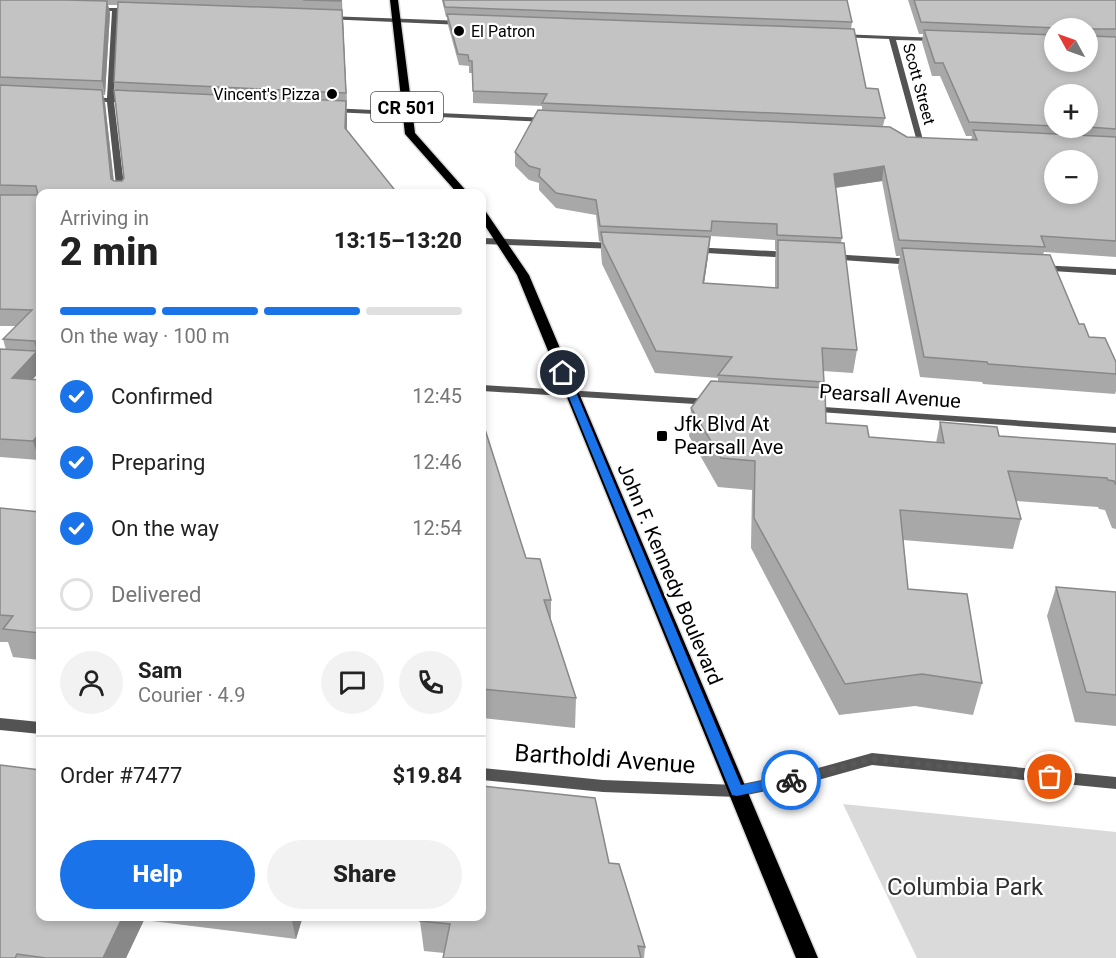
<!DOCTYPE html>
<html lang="en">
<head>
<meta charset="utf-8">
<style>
  :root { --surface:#fff; --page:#f2f2f2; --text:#222; --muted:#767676; --line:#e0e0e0; --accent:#1a73e8 }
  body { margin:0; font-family:Roboto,sans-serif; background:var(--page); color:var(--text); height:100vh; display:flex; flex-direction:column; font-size:22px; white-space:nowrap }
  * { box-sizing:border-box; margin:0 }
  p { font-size:20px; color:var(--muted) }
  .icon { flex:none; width:33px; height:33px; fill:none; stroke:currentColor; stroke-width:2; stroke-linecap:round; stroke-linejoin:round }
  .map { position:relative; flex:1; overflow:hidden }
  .details { position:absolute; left:36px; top:189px; width:450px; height:732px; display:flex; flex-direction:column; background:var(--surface); border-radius:12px; box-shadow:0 3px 9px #0003 }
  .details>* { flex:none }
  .needle { width:39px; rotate:310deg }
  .controls { position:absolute; left:1044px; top:18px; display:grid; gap:12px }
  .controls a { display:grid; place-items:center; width:54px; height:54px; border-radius:50%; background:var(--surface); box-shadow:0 3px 9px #0003; font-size:30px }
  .pin { position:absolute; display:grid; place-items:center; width:51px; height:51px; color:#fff; margin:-26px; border:3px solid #fff; border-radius:50%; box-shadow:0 2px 6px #0007 }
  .courier { position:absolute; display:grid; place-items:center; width:60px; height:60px; margin:-30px; border:4px solid #1a73e8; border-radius:50%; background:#fff; color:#222; box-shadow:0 2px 8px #0007 }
  .summary em { font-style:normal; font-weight:800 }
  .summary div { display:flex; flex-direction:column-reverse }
  .summary { display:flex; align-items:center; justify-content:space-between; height:102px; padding:0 24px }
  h1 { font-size:39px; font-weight:800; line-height:45px }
  .bar { display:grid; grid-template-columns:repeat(4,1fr); gap:9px 6px; align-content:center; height:72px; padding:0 24px }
  .bar i { height:8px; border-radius:4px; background:var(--line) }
  .bar .active { background:var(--accent) }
  .bar p { grid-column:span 4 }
  .line { display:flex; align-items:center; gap:15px; padding:0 24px; border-top:2px solid var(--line) }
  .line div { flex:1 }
  .round { display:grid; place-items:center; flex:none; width:63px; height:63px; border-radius:32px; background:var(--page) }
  ol { padding:0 24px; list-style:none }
  li { display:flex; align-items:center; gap:18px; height:66px }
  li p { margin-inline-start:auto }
  li .icon { padding:6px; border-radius:50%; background:var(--accent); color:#fff; stroke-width:4 }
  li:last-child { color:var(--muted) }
  li i { width:33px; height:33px; border:3px solid var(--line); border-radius:50% }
  .primary-button { display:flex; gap:12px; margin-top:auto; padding:12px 24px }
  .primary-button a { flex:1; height:69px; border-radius:36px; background:var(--accent); color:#fff; font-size:24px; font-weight:800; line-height:69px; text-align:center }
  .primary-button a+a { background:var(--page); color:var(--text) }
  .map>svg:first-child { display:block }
  .green { fill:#dadada }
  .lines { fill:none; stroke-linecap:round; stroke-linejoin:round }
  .primary-casing { stroke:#dbdbdb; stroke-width:3 }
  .street { fill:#535353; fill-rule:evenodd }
  .primary { fill:#000; fill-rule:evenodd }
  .wall { fill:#a8a8a8; fill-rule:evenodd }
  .shaded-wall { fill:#888 }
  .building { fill:#c3c3c3; stroke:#888; stroke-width:1.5; fill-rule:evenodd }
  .route { fill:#1a73e8 }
  .done { stroke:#595959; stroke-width:6; stroke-dasharray:0 10.8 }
  .poi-dot { fill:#000; stroke:#fff; stroke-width:2 }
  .labels { text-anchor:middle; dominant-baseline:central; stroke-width:4.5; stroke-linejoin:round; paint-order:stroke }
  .far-poi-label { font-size:16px; fill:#000; stroke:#fff; text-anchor:start }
  .far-street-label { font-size:16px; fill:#000; stroke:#fff }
  .shield { fill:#fff; stroke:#4c4c4c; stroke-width:1.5 }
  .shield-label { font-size:18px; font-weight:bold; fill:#000 }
  .street-label { font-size:20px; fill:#000; stroke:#fff }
  .poi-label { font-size:20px; fill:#000; stroke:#fff; text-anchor:start }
  .near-street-label { font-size:24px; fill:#000; stroke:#fff }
  .near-park-label { font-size:24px; fill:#313131; stroke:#fff }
</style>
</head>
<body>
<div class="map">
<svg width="1116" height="958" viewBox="0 0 1116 958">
  <rect width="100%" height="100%" fill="#fff"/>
  <path class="green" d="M843,804l273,28v126h-199z"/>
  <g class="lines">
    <defs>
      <path id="primary" d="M390,0h8l17,133 54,61h-11l-53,-60z
        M482,211l4,1 43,63 289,683h-22l-279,-683 -35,-54z"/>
    </defs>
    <use href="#primary" class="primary-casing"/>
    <path class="street" d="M91,8h42l3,2 -3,2 -15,-1 -4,87 15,1 3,2 -3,2 -15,-1 11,92h-8l-10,-92 -18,-1 -3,-2 3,-2 18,1 5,-87h-19z
      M327,16l136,5 3,2 -3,2 -138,-6z
      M840,34l98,4 -2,3 -40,-1 27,100 -7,-2 -27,-99 -51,-2z
      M329,108l219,10 4,2 -4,2 -216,-10 -4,-2z
      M482,238l135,5 4,3 -4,3 -135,-5z
      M692,247l99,5 5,3 -5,3 -102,-6 -1,-2z
      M830,254l84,5 5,3 -5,3 -87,-6 -2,-2z
      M1039,265l77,4v6l-80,-5v-4z
      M482,385l229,14 5,3 -5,3 -229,-14z
      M809,406l307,21v6l-311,-22 -2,-2 2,-2z
      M0,718l40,4v12l-40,-4z
      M872,753l244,24v12l-244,-24 -61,17 -74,15 -134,-5 -121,-12v-12l121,12 134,5 74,-15z"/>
    <use href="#primary" class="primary"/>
  </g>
  <path class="wall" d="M0,0h342l5,106h-1l1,24 51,64h-358v177l-7,8 6,81 -39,-3v-108l6,1 -3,-11 13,-13h-16zM108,5h10l-4,77 1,8 9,88 -2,3h-8l-9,-78 -2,-8h2l5,-82z
    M442,0h405l5,22 -1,7 15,59 19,30 -2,8 24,11 64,3 1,-4h-6l-26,-60h-8l-10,-34 1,-8h-4l-11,-34h208v257l-72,-5 -1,3 36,69 10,13 27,25v29l-1,3 -132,-10 -1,-2 -62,-5 -22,-110 2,-11h-4l-14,-75 -46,7 6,50 -1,5 16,107 -4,23 -30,-2v17l3,35 43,14 67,6 4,-21 59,14 117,8v85l-4,-1 -7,-18 -6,-1 -1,-2 -82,-6 5,18 -8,30 -110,-9 5,49 74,94 -9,32 -58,-9 -76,9 -88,-167 1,-58 -34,-3 -29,-51 2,-28 27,-27v-3l-63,-5 -53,-109 -1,-12v-10l-2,-1 -3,-26 -40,-7 -17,-18v-7l-10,-3 -14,-14v-14l27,-42v-4l-69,-3v-30h-4v-7l-10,-1 -11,-40 -1,-8h-1zM1054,28h34l-34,34zM1054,94l34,34h-34zM711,236l64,4v10h1l-1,11v27l-71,-5z
    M482,420l44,138 25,42v23l25,75 -1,30 -93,-10z
    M0,508l40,4v148l-27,-3 -5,-15h-8z
    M1056,587l60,5v134l-41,-4 -28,-106z
    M609,863l36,84 -1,11h-201l1,-5 -20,-2 -4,-30z
    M40,916h263l-7,23 -152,-19 -18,38h-126z"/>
  <path class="shaded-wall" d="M341,0l2,21 4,85 -1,-13z
    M107,1l3,12 -5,82 -3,-14z
    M102,90l3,13 10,91 -4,-15z
    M346,101l1,13v29l-2,-15z
    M884,166l-2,15 -50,7 2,-14z
    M710,237l-2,20 -7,47 2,-21z
    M40,348v23l-22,25 -6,-18z
    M40,433v25l-1,2 -6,-19z
    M123,916h19l2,4 -18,38h-23z
    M291,916h12l-7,23z"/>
  <path class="building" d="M0,0h66l41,1 -5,80 -102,-4z
    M303,0h38v1z
    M443,0h404l5,22 -407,-15z
    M914,0h202v29h-27l2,7 25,1v92l-28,-2v-33h-34v32l-85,-4 -26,-59h-8l-11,-33 130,5v27h34v-34h-30l-137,-6z
    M118,2l224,8 4,83 -232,-11z
    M447,14l407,15 12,59 12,1 7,29 -343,-15 5,-9 -74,-3 -1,-30h-3l-1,-6 -10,-1z
    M0,85l102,5 9,89 3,2h8l2,-3 -10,-88 232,11 -1,27 53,66h-358v154l-28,30 28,2v53l-7,8 -33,-2v-90l35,2 2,-2 -2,-8 -32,-2 29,-29 -32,-1v-114h38l-2,-9 -36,-1z
    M538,110l352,17 17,10 70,3 -4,-10 143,7v104l-75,-5 4,11 -146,-7 -15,-74 -50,8 8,64 -65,-3v-11l-65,-3 -1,10 -111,-5 -4,-26 -40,-7 -17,-17 1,-7 -11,-3 -14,-14zM1054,160h34v34h-34z
    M601,232l109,5 -7,46 75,5v-48l66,3 13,107 -35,-2 2,34 -106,-7 14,-18 -76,-6 -53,-108z
    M902,248l148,7 29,69h5l5,13 16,1 11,24v12l-128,-10 -1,-2 -63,-5z
    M711,381l114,7 1,35 41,3 2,11 75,6 -4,-21 57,5 2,9 117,8v41l-2,-4 -6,-1 -1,-2 -99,-7 13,48 -121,-9 8,79 59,5 15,89 -60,-9 -77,10 -91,-166 1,-57 -34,-3 -30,-50z
    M482,420l44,138 14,1 11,41h-7l32,98 -94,-9z
    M0,508l40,4v121l-37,-4 10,-13 -13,-1z
    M1056,587l60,5v103l-30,-3z
    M0,765l40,5v146h83l-20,42h-57l-29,-4 -2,4h-15z
    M482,786l113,12 14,65 10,1 26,83 -7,-1 3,12h-198l7,-34 -30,-3 1,-5h61z"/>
  <path class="route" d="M560,371l8,2 173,412 50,-10 4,1 2,4 -2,3 -58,13 -5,-1 -173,-422z"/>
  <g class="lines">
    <path class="done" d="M791,780l81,-21 178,18"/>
  </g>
  <g class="poi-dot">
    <circle cx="459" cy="31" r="6"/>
    <circle cx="332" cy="94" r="6"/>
    <rect x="656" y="430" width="12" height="12" rx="3"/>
  </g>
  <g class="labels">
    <g class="far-poi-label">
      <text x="471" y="31">El Patron</text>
      <text x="320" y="94" text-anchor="end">Vincent's Pizza</text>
    </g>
    <g class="far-street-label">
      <text transform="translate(919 84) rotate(75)">Scott Street</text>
    </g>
    <rect class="shield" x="371" y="92" width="72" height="30" rx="4.5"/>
    <g class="shield-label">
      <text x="407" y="107">CR 501</text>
    </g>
    <g class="street-label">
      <text transform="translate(890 396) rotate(4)">Pearsall Avenue</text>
      <text transform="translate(670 574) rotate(67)">John F. Kennedy Boulevard</text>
    </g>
    <g class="poi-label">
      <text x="674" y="424">Jfk Blvd At<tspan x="674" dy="23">Pearsall Ave</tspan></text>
    </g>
    <g class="near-street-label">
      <text transform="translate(605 759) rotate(4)">Bartholdi Avenue</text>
    </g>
    <g class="near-park-label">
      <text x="965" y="887">Columbia Park</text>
    </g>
  </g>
</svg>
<div class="controls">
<a><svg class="needle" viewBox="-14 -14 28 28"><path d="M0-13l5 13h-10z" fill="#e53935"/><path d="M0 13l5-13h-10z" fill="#767676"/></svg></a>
<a>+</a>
<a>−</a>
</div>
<div class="pin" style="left:1050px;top:777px;background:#ea580c"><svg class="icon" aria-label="bag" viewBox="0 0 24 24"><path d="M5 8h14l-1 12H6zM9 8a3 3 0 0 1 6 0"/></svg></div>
<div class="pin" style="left:563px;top:373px;background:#1f2937"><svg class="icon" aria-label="home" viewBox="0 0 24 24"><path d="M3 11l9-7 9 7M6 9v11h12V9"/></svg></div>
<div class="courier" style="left:791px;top:780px"><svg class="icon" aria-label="bike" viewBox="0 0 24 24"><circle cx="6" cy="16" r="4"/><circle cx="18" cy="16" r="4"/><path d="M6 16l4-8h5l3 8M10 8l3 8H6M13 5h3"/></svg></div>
<section class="details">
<div class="summary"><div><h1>2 min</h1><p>Arriving in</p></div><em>13:15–13:20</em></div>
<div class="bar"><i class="active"></i><i class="active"></i><i class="active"></i><i></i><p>On the way · 100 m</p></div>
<ol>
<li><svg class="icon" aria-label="check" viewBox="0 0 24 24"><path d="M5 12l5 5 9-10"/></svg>Confirmed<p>12:45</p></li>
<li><svg class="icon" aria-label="check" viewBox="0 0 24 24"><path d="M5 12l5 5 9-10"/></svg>Preparing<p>12:46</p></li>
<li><svg class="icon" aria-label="check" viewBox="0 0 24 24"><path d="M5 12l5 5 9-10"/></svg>On the way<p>12:54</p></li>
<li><i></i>Delivered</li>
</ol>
<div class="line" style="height:108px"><a class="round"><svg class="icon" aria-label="person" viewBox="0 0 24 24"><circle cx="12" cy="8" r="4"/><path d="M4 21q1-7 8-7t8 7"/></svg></a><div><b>Sam</b><p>Courier · 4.9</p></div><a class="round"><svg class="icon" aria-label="chat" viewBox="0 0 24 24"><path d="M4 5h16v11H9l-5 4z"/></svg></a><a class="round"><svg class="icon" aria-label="phone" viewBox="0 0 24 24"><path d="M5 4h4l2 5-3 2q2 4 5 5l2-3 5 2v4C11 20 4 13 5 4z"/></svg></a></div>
<div class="line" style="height:78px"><div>Order #7477</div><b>$19.84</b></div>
<div class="primary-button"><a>Help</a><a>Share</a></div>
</section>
</div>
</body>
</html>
